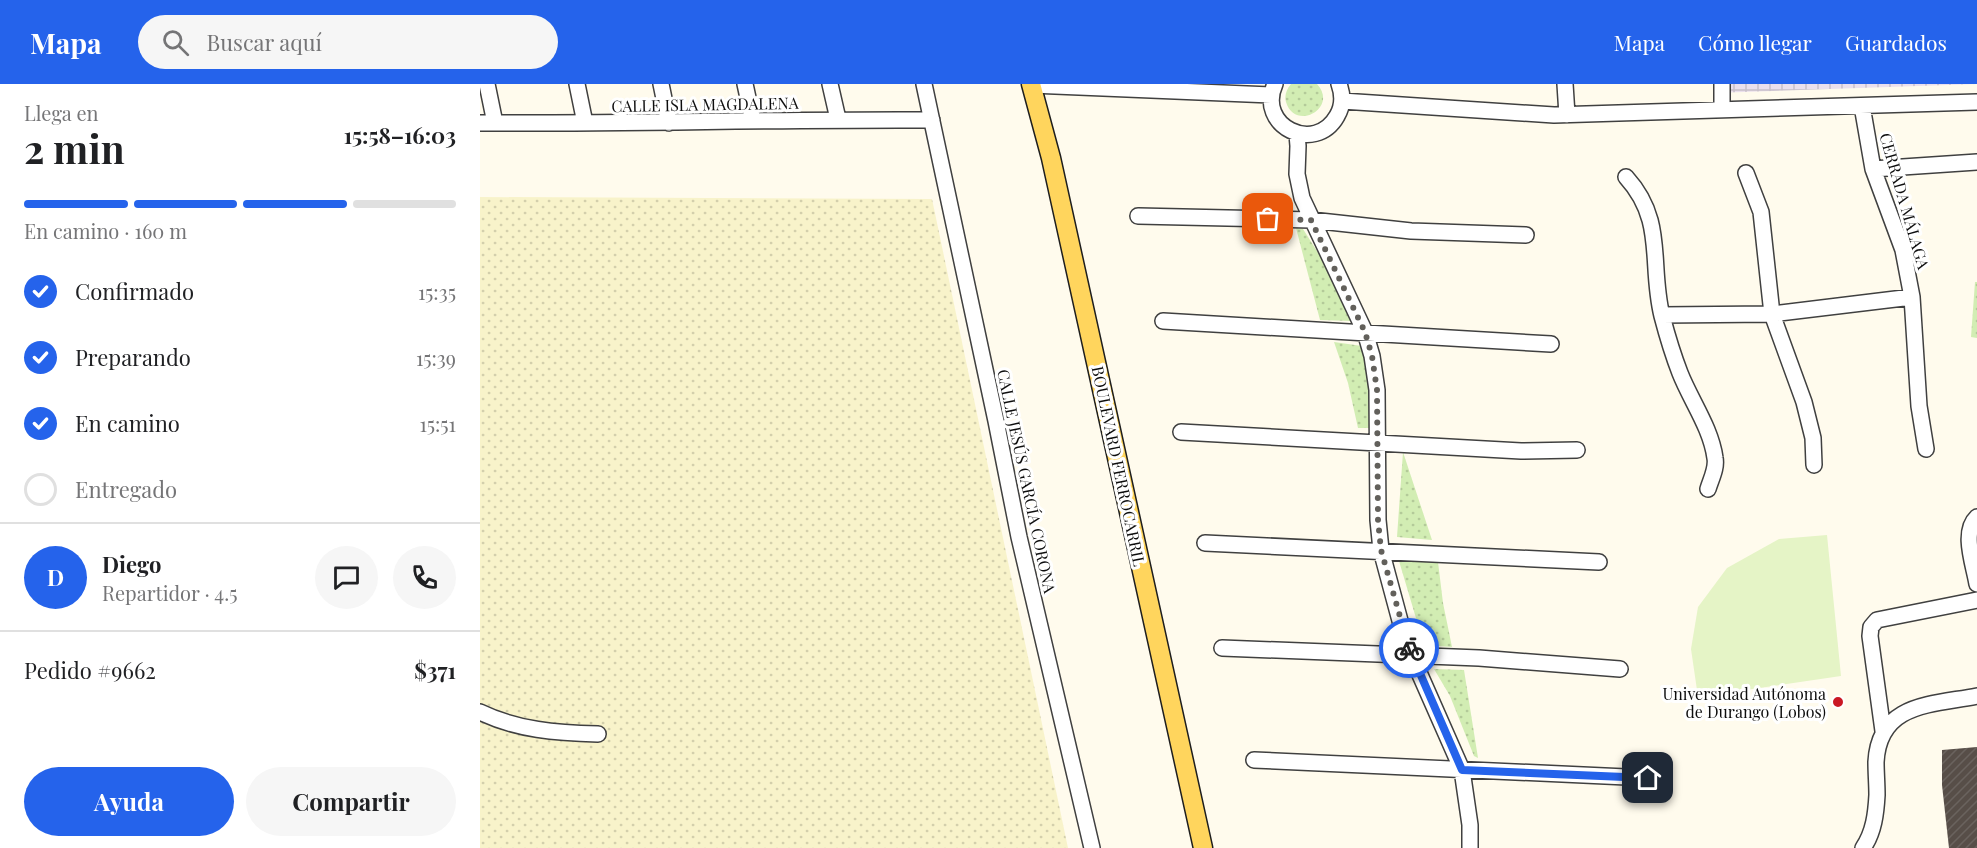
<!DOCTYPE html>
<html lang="es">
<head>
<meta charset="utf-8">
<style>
  :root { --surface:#fff; --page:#f6f6f6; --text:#202124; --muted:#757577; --line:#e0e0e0; --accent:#2563eb }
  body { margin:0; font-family:"Playfair Display",serif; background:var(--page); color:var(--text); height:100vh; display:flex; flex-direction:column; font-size:22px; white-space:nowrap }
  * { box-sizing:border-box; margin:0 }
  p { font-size:20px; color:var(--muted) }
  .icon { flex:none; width:33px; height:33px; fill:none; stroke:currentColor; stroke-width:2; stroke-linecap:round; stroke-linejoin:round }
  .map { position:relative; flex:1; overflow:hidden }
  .drawer { display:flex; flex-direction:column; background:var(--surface); width:480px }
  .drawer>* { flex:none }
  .pin { position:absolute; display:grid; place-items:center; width:51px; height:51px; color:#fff; margin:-26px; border-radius:12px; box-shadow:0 3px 9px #0006 }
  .courier { position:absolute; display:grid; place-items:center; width:60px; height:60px; margin:-30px; border:4px solid #2563eb; border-radius:50%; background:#fff; color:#222; box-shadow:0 2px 8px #0007 }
  .summary em { font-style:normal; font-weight:700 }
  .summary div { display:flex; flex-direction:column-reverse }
  .summary { display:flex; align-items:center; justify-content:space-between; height:102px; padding:0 24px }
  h1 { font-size:39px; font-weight:700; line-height:45px }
  .bar { display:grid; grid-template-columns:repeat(4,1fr); gap:9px 6px; align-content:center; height:72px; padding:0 24px }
  .bar i { height:8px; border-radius:4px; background:var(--line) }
  .bar .selected { background:var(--accent) }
  .bar p { grid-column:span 4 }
  .line { display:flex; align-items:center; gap:15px; padding:0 24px; border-top:2px solid var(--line) }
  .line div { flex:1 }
  .round { display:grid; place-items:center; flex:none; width:63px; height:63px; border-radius:32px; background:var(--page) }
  ol { padding:0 24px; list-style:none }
  li { display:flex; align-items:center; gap:18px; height:66px }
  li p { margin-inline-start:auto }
  li .icon { padding:6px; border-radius:50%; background:var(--accent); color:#fff; stroke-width:4 }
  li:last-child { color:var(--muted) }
  li i { width:33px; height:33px; border:3px solid var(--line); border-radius:50% }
  .primary-button { display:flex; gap:12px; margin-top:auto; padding:12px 24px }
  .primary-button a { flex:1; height:69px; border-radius:36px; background:var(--accent); color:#fff; font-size:24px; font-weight:700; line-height:69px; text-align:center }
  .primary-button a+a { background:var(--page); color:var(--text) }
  header { display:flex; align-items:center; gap:36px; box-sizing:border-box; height:84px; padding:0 30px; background:var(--accent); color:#fff }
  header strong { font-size:28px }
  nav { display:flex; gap:33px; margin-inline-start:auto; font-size:21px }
  .search { width:420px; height:54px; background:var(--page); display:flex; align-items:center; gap:15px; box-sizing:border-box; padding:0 21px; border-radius:33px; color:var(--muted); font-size:22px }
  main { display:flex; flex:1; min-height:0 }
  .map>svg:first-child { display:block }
  .industrial { fill:url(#industrial-grid) }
  .farmland { fill:url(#farmland-dots) }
  .grass { fill:url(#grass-dots) }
  .pitch { fill:#e5f4c6 }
  .building { fill:url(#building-hatch) }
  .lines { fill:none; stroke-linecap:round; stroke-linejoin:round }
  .minor-casing { stroke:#404040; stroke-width:18 }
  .major-casing { stroke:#1e1e1e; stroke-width:21 }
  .minor { stroke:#fff; stroke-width:15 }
  .major { stroke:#ffd55d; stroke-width:18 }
  .done { stroke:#62605b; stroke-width:6; stroke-dasharray:0 10.8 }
  .route { stroke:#2563eb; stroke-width:8 }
  .poi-dot { fill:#ca1824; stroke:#fff; stroke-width:2 }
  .labels { text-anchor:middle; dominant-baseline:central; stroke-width:6; stroke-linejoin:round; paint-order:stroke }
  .street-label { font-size:16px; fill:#0d0d0d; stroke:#fff }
  .poi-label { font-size:16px; fill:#0d0d0d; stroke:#fff; text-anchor:end }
</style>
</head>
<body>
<header>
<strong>Mapa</strong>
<div class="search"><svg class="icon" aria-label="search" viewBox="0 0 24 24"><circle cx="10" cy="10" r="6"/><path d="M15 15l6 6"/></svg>Buscar aquí</div>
<nav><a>Mapa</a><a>Cómo llegar</a><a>Guardados</a></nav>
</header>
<main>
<section class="drawer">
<div class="summary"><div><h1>2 min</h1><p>Llega en</p></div><em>15:58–16:03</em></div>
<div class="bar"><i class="selected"></i><i class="selected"></i><i class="selected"></i><i></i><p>En camino · 160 m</p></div>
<ol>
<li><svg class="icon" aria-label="check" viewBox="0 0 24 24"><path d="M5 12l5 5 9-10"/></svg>Confirmado<p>15:35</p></li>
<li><svg class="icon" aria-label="check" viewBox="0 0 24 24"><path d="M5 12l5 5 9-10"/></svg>Preparando<p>15:39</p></li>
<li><svg class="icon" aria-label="check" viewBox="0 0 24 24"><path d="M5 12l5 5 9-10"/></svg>En camino<p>15:51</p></li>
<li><i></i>Entregado</li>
</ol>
<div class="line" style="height:108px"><b class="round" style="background:var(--accent);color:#fff">D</b><div><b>Diego</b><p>Repartidor · 4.5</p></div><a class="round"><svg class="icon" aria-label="chat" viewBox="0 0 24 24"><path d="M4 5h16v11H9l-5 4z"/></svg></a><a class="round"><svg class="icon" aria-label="phone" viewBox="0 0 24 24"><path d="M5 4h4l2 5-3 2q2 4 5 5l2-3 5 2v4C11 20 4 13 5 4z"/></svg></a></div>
<div class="line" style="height:78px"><div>Pedido #9662</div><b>$371</b></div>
<div class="primary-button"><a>Ayuda</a><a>Compartir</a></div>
</section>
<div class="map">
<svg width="1497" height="764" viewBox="0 0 1497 764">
  <defs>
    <pattern id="industrial-grid" width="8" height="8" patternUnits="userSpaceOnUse" patternTransform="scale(1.5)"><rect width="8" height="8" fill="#ebe0ed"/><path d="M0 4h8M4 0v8" fill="none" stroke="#c8bfca"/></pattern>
    <pattern id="farmland-dots" width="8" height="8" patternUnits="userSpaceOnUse" patternTransform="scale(1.5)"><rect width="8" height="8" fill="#f8f3ca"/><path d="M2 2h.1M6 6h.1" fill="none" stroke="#d3cfac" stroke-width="1.8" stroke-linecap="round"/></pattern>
    <pattern id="grass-dots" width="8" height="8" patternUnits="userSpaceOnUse" patternTransform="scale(1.5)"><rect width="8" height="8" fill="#d2edb3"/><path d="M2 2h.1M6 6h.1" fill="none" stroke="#b3ca99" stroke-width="1.8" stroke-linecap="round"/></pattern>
    <pattern id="building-hatch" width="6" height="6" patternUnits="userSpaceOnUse" patternTransform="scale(1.5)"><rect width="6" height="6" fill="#574e48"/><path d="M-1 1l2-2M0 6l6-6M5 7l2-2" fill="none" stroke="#6a635e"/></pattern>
  </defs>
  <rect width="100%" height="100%" fill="#fffbed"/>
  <path class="industrial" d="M1234,0h263l-263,9z"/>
  <path class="farmland" d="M0,113l452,2 136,649h-588z"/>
  <path class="grass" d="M811,0h26c22,24 -22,48 -31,18 -2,-7 1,-13 5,-18z
    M816,144l7,1 29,46 20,46 -32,-1z
    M1495,198h2v56l-6,-1z
    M854,258l28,4 8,38v44h-12l-10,-45z
    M923,368l29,88 -35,-3z
    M919,477l39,1 5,41 9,44 -28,-2z
    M954,585l30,1 14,88 -4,-2 -24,-60z"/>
  <path class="pitch" d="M1347,451l14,141 -143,21 -7,-48 7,-42 29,-39 52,-29z"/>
  <path class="building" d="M1497,663v101h-28l-7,-63v-35z"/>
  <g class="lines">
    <defs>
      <path id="minor" d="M7,0l8,39
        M97,0l8,39
        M181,0l8,39
        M265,0l8,37
        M350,0l8,35
        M444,0l72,337 23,116 73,311
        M795,0c-19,42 40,71 62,32 6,-10 6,-21 2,-32
        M1085,0l2,31
        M1242,0v26
        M551,1l240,10
        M862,17l212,14 423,-13
        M1382,22l11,63 30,81 9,47 7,109 7,43
        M0,39c151,1 301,-4 452,-3
        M817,50l1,12 -1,28 5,24 63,134 7,24 5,34 1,130 3,30 25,93 56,127 8,55v23
        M1393,85l104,-7
        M1266,89l15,39 11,102 32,88 9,36 1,27
        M1146,93c40,44 23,86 36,139 5,19 11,39 18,57 11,28 31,55 35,85 2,10 -4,21 -7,31
        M658,132l173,4 100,11 115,4
        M1182,231l110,-1 140,-17
        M683,237l388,23
        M701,348l340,19 56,-1
        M1497,433c-16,15 -3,48 0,67
        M725,459l394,19
        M742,564l257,10 141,11
        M0,628c37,18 77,21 118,22
        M1403,647l-13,-95 1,-9 6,-7 100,-20
        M774,676l394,18
        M1383,764c11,-16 13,-35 14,-53 0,-11 -1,-22 -1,-33 3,-59 55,-57 101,-66"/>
      <path id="major" d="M551,0l20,74 152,690"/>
    </defs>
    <use href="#minor" class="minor-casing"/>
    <use href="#major" class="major-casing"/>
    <use href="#minor" class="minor"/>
    <use href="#major" class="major"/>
  </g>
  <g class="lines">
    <path class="done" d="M788,135l43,1 54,112 7,24 5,34 1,130 3,30 28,98"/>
    <path class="route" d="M929,564l53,122 186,8"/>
  </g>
  <circle class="poi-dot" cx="1358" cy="618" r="6"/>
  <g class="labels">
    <g class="street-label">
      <text transform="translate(225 20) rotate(-1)">CALLE ISLA MAGDALENA</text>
      <text transform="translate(1425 117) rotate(74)">CERRADA MÁLAGA</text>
      <text transform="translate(639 382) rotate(78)">BOULEVARD FERROCARRIL</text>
      <text transform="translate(547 397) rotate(78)">CALLE JESÚS GARCÍA CORONA</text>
    </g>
    <g class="poi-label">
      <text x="1346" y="609">Universidad Autónoma<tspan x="1346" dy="18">de Durango (Lobos)</tspan></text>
    </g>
  </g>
</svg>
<div class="pin" style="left:788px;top:135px;background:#ea580c"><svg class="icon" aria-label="bag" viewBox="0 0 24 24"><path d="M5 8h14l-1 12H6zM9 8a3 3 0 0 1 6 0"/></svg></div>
<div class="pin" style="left:1168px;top:694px;background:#1f2937"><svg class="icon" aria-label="home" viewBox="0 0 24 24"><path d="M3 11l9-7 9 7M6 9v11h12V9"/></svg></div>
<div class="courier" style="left:929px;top:564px"><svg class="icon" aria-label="bike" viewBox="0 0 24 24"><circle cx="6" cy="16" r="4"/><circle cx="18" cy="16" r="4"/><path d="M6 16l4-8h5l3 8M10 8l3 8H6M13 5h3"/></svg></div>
</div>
</main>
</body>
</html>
